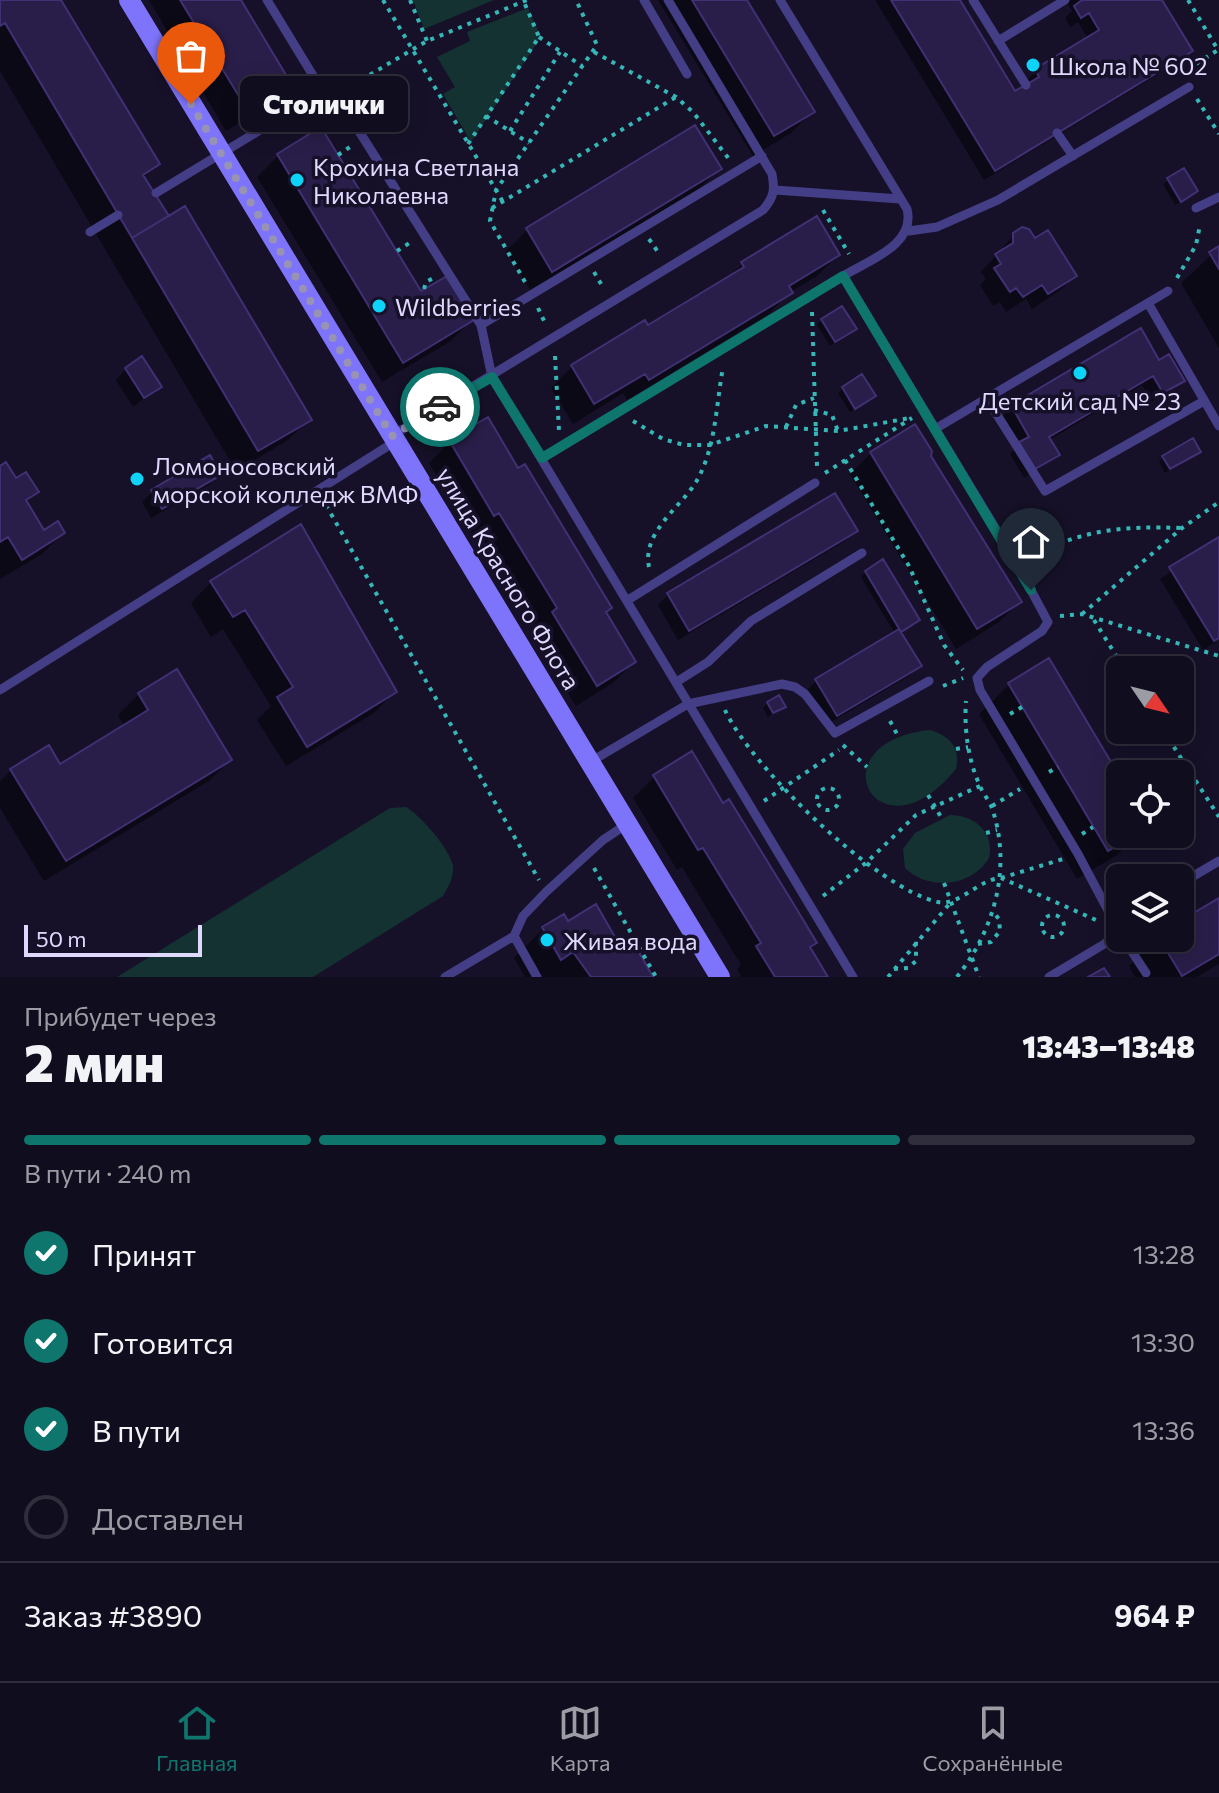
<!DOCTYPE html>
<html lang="ru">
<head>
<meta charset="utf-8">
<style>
  :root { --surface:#100d1e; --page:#191627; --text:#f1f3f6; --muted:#9c9ca4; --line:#302d3c; --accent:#0f766e }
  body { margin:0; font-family:Commissioner,sans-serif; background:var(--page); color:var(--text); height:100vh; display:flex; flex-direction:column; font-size:30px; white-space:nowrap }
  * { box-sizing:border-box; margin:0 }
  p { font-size:26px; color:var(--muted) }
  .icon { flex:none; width:44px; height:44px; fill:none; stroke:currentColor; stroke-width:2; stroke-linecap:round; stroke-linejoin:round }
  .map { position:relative; height:977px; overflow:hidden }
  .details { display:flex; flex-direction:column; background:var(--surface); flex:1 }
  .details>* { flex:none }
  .needle { width:52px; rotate:125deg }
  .controls { position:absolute; left:1106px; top:656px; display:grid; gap:16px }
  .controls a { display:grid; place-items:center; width:88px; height:88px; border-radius:12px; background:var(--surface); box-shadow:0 4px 20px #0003,0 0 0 2px var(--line); font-size:40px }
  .scale { position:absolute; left:24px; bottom:20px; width:178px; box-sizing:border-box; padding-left:8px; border:4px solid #e0d9fe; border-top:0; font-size:22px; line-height:28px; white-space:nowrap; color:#e0d9fe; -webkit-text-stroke:6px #161128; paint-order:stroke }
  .pin { position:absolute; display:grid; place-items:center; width:68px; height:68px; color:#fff; margin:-82px -34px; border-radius:50% 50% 50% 0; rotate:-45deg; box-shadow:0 0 8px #0007 }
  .pin .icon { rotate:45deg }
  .courier { position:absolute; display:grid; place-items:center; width:80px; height:80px; margin:-40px; border:6px solid #0f766e; border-radius:50%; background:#fff; color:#222; box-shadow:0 2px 10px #0007 }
  .bubble { position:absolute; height:56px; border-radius:12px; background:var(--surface); box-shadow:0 4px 20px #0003,0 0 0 2px var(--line); font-size:26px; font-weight:800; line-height:56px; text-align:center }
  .head em { font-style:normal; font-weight:800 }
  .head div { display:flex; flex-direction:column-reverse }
  .head { display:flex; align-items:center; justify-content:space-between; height:136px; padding:0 24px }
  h1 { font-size:52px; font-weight:800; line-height:60px }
  .bar { display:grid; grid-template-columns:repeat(4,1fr); gap:12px 8px; align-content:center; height:96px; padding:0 24px }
  .bar i { height:10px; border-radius:6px; background:var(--line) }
  .bar .selected { background:var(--accent) }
  .bar p { grid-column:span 4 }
  .line { display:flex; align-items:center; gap:20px; padding:0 24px; border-top:2px solid var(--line) }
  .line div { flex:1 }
  ol { padding:0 24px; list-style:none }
  li { display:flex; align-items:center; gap:24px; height:88px }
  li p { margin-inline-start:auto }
  li .icon { padding:8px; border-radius:50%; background:var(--accent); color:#fff; stroke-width:4 }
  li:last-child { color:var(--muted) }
  li i { width:44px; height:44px; border:4px solid var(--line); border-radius:50% }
  .tabs { display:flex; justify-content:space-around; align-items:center; height:112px; border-top:2px solid var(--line); background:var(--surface); font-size:22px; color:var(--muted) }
  .tabs a { display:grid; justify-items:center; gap:4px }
  .tabs .selected { color:var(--accent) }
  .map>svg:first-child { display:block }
  .green { fill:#143232 }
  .shadow { fill:#0007 }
  .building { fill:#291e49; stroke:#413074; stroke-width:2 }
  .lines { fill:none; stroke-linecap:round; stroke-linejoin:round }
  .path { stroke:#34b7b6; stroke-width:4; stroke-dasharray:4 6; stroke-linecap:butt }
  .lane { stroke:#443e86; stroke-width:9 }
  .secondary { stroke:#7e74fb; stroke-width:20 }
  .done { stroke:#9993b3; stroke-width:8; stroke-dasharray:0 14.4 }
  .route { stroke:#0f766e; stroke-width:10 }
  .poi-dot { fill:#0cd3f7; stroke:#161128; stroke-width:3 }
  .labels { text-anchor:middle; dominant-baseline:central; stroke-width:7; stroke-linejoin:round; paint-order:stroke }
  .poi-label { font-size:24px; fill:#e0d9fe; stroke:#161128; text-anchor:start }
  .street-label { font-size:24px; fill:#e0d9fe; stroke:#161128 }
</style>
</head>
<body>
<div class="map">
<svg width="1219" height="977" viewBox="0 0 1219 977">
  <rect width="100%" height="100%" fill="#161128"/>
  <path class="green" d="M413,0h81l-70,29z
    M528,8l13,29 -70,105 -28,-48 12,-7 -18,-30 33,-16 -3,-9z
    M930,730c20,6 31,18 26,39 -79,97 -143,-27 -26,-39z
    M406,807c15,9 44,42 47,59 1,12 -5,21 -10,30l-130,81h-196l273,-169z
    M950,815c25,0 45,18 39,43 -17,29 -61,33 -84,10l-2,-19 12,-16z"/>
  <path class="shadow" d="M0,0h59l99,164 -15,14 166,241 -21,21 -52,31 -236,-400z
    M149,0h89l51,84 -20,21 -43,26z
    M658,0h87l67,112 -21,21 -38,23z
    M875,0h82l57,94 14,-8 -2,-5 10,-10 52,-32 -10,-17 -8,5 -5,-9 7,-7 -6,-11h94l30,50 -10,11 -196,119z
    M321,130l99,164 51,26 -20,21 -69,41 -125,-205 21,-21z
    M719,169l-21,21 -167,101 -25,-40 21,-21z
    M1184,170l7,25 -16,10 -12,-21z
    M1014,235l20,6 41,35 -16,15 -27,18 -6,-10 -20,13 -6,-10 -7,4 -13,-21 6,-6 -5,-7z
    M1219,248v100l-38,-65z
    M838,255l-21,21 -27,16 -20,21 -143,87 -4,-7 -50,31 -22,-36 21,-21 73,-44 3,5 77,-47 17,-17z
    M822,320l32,9 -24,17 -13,-21z
    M1140,331l19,31 23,18 -30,22 -10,-17 -93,55 8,14 -33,24 -14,-24 8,-8 -17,-29 11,-10z
    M126,369l33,17 -26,21 -17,-27z
    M843,388l26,12 -19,12 -12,-19z
    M487,419l147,243 -21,21 -37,23 -44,-72 5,-4 -59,-98 -5,3 -44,-72 21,-21z
    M1199,451l-34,22 -6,-11 4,-5z
    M871,453l58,4 91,144 -21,21 -43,27 -106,-175z
    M0,469l36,23 -11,11 18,29 20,1 -21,21 -42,25z
    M219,475l-10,10 -58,33 -9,-16 10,-10z
    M855,531l-10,10 -167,99 -20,-35 10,-10z
    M1219,539v101l-16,10 -43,-71z
    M866,572l51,48 -18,13 20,32 -10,11 -83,49 -20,-34 10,-10 79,-47 -34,-57z
    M211,582l183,110 -20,21 -88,53 -29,-46 14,-14 -48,-77 -12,8 -20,-34z
    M1049,661l71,119v54h18l-21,21 -40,24 -98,-165 30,-29z
    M139,694l91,66 -21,21 -165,100 -44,-73v-27l11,-11 49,-4 65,-39 -7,-12z
    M768,703l15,3 -15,11 -5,-9z
    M654,777l172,200h-84l-5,-8 4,-4 -59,-98 -5,3 -44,-72z
    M1219,900v64l-22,13h-62l-6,-11 28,-28h23v-15z
    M567,924l52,23 32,30h-126l-11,-19 29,-29z"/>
  <path class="building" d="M0,0h61l99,164 -17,11 26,41 16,-10 127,214 -54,31 -253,-428 -5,3z
    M180,0h61l51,85 -44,26z
    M692,0h55l68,112 -41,24z
    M891,0h69l55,91 24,-14 -4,-8 64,-39 -10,-17 -8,5 -7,-12 8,-6h80l31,51 -198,120z
    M695,125l27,44 -170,103 -26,-44z
    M321,127l100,164 26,-15 27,44 -71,43 -126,-209z
    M1184,168l14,23 -17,11 -14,-24z
    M185,206l127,214 -54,31 -126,-213z
    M817,216l23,39 -51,31 4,7 -40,24 -104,63 -4,-6 -51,30 -23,-39 74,-45 3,5 96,-58 -3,-5z
    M1022,227l7,2 6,9 13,-8 29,46 -29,18 -6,-9 -19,12 -7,-9 -6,4 -16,-24 7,-4 -6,-10 18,-11v-10z
    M1219,246v23l-10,-17z
    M842,306l15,23 -22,13 -14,-23z
    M1141,328l18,32 10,-6 16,27 -22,12 -10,-17 -104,61 11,18 -25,14 -16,-27 10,-5 -18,-32z
    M142,356l20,31 -18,11 -19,-30z
    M862,374l14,22 -21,13 -13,-22z
    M488,417l30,51 7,-4 87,144 -6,4 30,50 -39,24 -45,-74 5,-4 -58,-95 -5,3 -45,-76z
    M915,424l17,27 -1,5 91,146 -45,27 -107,-177z
    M1193,438l8,14 -31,17 -8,-13z
    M210,455l11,20 -59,34 -11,-19z
    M6,462l10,16 10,-6 13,20 -13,8 18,30 14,-9 7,12 -43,27 -14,-23 -8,5v-76z
    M835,493l23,38 -169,100 -22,-38z
    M301,524l96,168 -90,55 -30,-50 16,-10 -48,-77 -12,7 -23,-36z
    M1219,537v101l-5,3 -45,-74z
    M883,559l37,61 -19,12 -36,-61z
    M899,629l23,37 -85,50 -22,-37z
    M1049,658l71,119v57h15l-27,17 -100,-168z
    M177,669l55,91 -166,101 -56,-92 39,-24 11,19 88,-54 -10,-17z
    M779,695l7,12 -13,6 -6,-11z
    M692,751l31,52 6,-4 64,104 24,40 -7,4 18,30h-53l-19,-31 5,-3 -58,-95 -5,2 -45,-75z
    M1219,898v56l-37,22 -23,-38h21v-17z
    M596,904l23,40 12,-6 22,39h-62l-18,-25 -12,8 -19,-33 22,-13 4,7z
    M1104,968l6,9h-22z"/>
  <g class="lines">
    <path class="path" d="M383,0l120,202
      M410,0l17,41
      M1188,0l30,50 -22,14 -3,9
      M539,37l43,29
      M594,52l82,45 17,15 36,47
      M344,90l83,-49 100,-41
      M1197,99l22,35
      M486,116l43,27
      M510,131l50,-79
      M468,144l71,-107 -15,-35
      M338,155l12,-8
      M368,203l14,-9
      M492,208l184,-111
      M823,210l26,44
      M649,239l11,16
      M397,251l14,-9
      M594,272l10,17
      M1177,278l19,-33 4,-20
      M525,282l-35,-61 6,-31 101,-145 -21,-45
      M424,289l2,-7 9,-5
      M538,308l8,17
      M812,312l5,155
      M555,356l4,75
      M814,410l18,5 6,16
      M633,421l30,18 21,6h26l56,-19 72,5 72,-13
      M786,427l10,-22 18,-7
      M845,460l64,106 35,79 19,25
      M825,473l87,-55
      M326,505l213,375
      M1031,556c54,-27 92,-30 151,-28
      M649,567c-7,-35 31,-59 47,-85 20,-34 20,-77 27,-115
      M1082,614l100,-86 37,-26
      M1060,616l22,-2 137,42
      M1094,620l31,50
      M943,686l20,-8
      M725,710c26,57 152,179 213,192 22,4 41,-23 63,-24l95,42
      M1010,714l12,-7
      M890,721l8,15
      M1163,730l56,87
      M843,745l24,22
      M956,749l12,-2
      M1049,772l9,-5
      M817 799a11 11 0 1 1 22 0a11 11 0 1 1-22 0Z
      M928,795l13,22
      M764,801l75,-51
      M992,806l28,-17
      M986,833l11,-3
      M1082,834l11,-7
      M594,868l62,109
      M1001,878l62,-19
      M944,883l35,94
      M823,896l44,-34 49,-47 64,-29
      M1042 926a11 11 0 1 1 22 0a11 11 0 1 1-22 0Z
      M1180,916l2,4
      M978,944l13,-2 9,-11 -1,-12 -7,-8
      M894,969l14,-1 8,-7v-20
      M888,977l63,-75
      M957,977c38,-48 55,-110 35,-169 -3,-8 -9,-14 -12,-22 -12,-26 -16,-57 -14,-85"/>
    <path class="lane" d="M267,0l56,92 24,20 134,213 11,52 361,600
      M644,0l43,74
      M780,0l127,209c9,36 -38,51 -64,67l174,288 31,58 -6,9 -55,36 -10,11 3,12 98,164 42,79
      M973,0l53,85
      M998,41l67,-41
      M1057,133l16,23
      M775,190l125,9
      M156,193l167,-101
      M1196,208l23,-11
      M909,231l28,-4 61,-27 191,-113
      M90,232l28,-17
      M1148,303l71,123
      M481,325l281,-169
      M987,399l58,92 159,-90
      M935,429l233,-138
      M393,435l370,-225c11,-13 12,-20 9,-36l-104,-174
      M542,458l301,-182
      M628,600l187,-117
      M678,681l30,-19 43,-41 111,-68
      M0,690l396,-249
      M590,762l98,-58 94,-20 13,3 10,7 30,39 94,-52
      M1180,884l39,-23
      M514,936l23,41
      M1123,938l23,35
      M445,977l69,-41 9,-20 23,-24 57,-52 24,-16
      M1049,977l57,-34 14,-19"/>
    <path class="secondary" d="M129,0l591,977"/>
  </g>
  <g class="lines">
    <path class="done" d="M191,104l201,332 48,-29"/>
    <path class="route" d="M440,407l52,-30 50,81 301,-182 188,314"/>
  </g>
  <g class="poi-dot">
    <circle cx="1033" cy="65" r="8"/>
    <circle cx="297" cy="180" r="8"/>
    <circle cx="379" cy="306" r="8"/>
    <circle cx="1080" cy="373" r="8"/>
    <circle cx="137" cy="479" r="8"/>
    <circle cx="547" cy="940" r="8"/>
  </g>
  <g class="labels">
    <g class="poi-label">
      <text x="1049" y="65">Школа № 602</text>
      <text x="313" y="166">Крохина Светлана<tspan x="313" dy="28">Николаевна</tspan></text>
      <text x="395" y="306">Wildberries</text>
      <text x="1080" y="400" text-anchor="middle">Детский сад № 23</text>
      <text x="153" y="465">Ломоносовский<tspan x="153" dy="28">морской колледж ВМФ</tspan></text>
      <text x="563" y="940">Живая вода</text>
    </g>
    <g class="street-label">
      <text transform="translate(509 578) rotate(59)">улица Красного Флота</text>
    </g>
  </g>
</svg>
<div class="controls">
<a><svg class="needle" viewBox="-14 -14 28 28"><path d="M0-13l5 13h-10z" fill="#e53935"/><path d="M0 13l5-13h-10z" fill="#9c9ca4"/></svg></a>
<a><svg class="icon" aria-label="locate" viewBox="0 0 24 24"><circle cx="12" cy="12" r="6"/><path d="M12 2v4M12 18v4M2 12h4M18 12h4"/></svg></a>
<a><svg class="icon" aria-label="layers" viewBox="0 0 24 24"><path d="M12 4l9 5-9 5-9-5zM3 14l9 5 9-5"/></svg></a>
</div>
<div class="scale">50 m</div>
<div class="pin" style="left:191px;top:104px;background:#ea580c"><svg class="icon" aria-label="bag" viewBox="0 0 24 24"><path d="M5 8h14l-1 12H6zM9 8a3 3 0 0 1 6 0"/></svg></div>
<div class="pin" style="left:1031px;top:590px;background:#1f2937"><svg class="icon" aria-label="home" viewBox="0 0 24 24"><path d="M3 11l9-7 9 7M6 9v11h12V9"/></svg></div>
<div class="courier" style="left:440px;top:407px"><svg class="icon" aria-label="car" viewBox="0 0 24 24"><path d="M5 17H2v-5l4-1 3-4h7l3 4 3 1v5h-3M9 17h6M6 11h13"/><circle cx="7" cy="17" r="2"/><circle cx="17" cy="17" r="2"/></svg></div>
<div class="bubble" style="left:240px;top:76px;width:168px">Столички</div>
</div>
<section class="details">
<div class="head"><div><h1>2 мин</h1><p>Прибудет через</p></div><em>13:43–13:48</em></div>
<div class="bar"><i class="selected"></i><i class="selected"></i><i class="selected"></i><i></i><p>В пути · 240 m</p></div>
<ol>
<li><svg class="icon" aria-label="check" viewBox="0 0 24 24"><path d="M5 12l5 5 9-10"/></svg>Принят<p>13:28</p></li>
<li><svg class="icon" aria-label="check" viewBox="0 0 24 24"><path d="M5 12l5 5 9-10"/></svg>Готовится<p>13:30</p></li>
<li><svg class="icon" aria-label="check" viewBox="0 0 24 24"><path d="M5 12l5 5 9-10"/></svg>В пути<p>13:36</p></li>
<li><i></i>Доставлен</li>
</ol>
<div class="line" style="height:104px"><div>Заказ #3890</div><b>964 ₽</b></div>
</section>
<nav class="tabs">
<a class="selected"><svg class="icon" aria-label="home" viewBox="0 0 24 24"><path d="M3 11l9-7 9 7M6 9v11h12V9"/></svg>Главная</a>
<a><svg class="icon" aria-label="map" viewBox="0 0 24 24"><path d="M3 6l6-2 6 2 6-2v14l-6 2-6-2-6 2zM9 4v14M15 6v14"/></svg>Карта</a>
<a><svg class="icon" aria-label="saved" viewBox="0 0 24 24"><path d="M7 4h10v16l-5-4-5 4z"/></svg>Сохранённые</a>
</nav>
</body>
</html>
